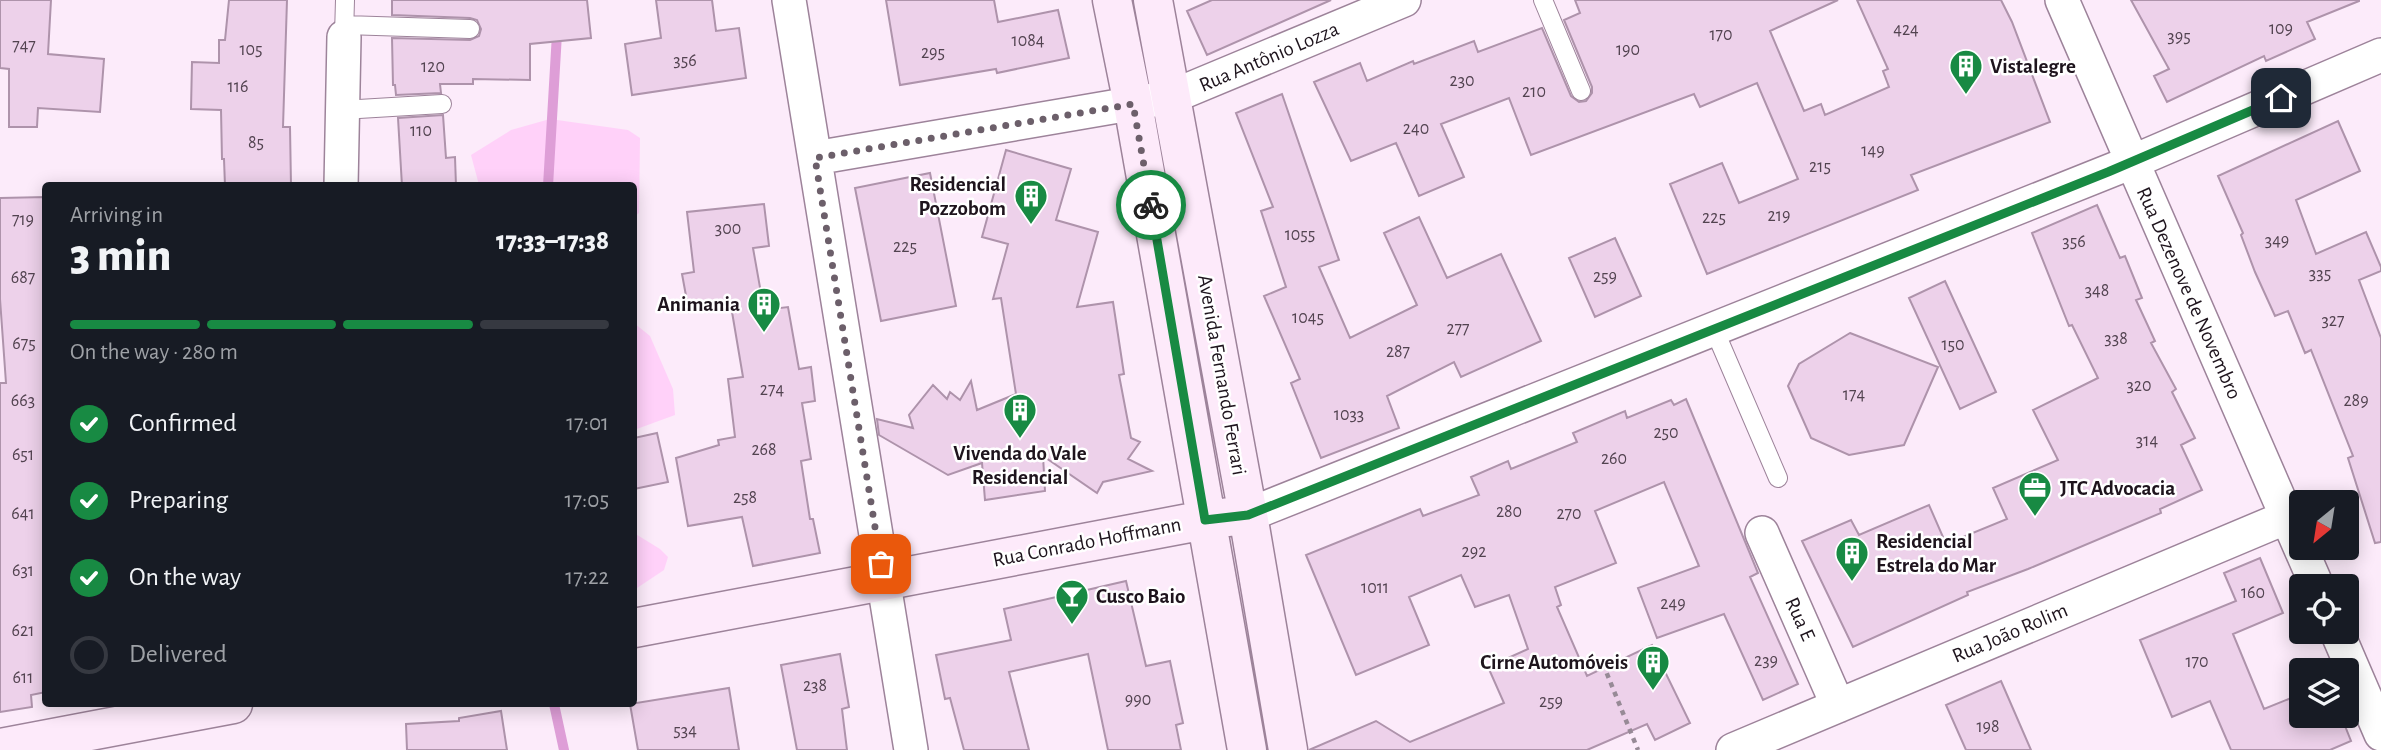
<!DOCTYPE html>
<html lang="en">
<head>
<meta charset="utf-8">
<style>
  :root { --surface:#171b24; --page:#20242c; --text:#f1f3f6; --muted:#9ea1a6; --line:#363941; --accent:#188a43 }
  body { margin:0; font-family:"Alegreya Sans",sans-serif; background:var(--page); color:var(--text); height:100vh; display:flex; flex-direction:column; font-size:26px; white-space:nowrap }
  * { box-sizing:border-box; margin:0 }
  p { font-size:23px; color:var(--muted) }
  .icon { flex:none; width:38px; height:38px; fill:none; stroke:currentColor; stroke-width:2; stroke-linecap:round; stroke-linejoin:round }
  .map { position:relative; flex:1; overflow:hidden }
  .sheet { position:absolute; left:42px; top:182px; width:595px; height:525px; display:flex; flex-direction:column; background:var(--surface); border-radius:7px; box-shadow:0 4px 18px #0003 }
  .sheet>* { flex:none }
  .needle { width:46px; rotate:210deg }
  .fabs { position:absolute; left:2289px; top:490px; display:grid; gap:14px }
  .fabs a { display:grid; place-items:center; width:70px; height:70px; border-radius:7px; background:var(--surface); box-shadow:0 4px 18px #0003; font-size:35px }
  .pin { position:absolute; display:grid; place-items:center; width:60px; height:60px; color:#fff; margin:-30px; border-radius:14px; box-shadow:0 4px 10px #0006 }
  .courier { position:absolute; display:grid; place-items:center; width:70px; height:70px; margin:-35px; border:5px solid #188a43; border-radius:50%; background:#fff; color:#222; box-shadow:0 2px 9px #0007 }
  .head em { font-style:normal; font-weight:800 }
  .head div { display:flex; flex-direction:column-reverse }
  .head { display:flex; align-items:center; justify-content:space-between; height:119px; padding:0 28px }
  h1 { font-size:46px; font-weight:800; line-height:52px }
  .bar { display:grid; grid-template-columns:repeat(4,1fr); gap:10px 7px; align-content:center; height:84px; padding:0 28px }
  .bar i { height:9px; border-radius:5px; background:var(--line) }
  .bar .on { background:var(--accent) }
  .bar p { grid-column:span 4 }
  ol { padding:0 28px; list-style:none }
  li { display:flex; align-items:center; gap:21px; height:77px }
  li p { margin-inline-start:auto }
  li .icon { padding:7px; border-radius:50%; background:var(--accent); color:#fff; stroke-width:4 }
  li:last-child { color:var(--muted) }
  li i { width:38px; height:38px; border:4px solid var(--line); border-radius:50% }
  .map>svg:first-child { display:block }
  .green { fill:#ffd1f9 }
  .lines { fill:none; stroke-linecap:round; stroke-linejoin:round }
  .stream { stroke:#de9ed7; stroke-width:10 }
  .building { fill:#edd1ea; stroke:#ae93ab; stroke-width:2 }
  .lane-casing { stroke:#9d839a; stroke-width:20 }
  .street-casing { stroke:#9d839a; stroke-width:36 }
  .secondary-casing { stroke:#9d839a; stroke-width:41 }
  .path { stroke:#978a96; stroke-width:4.5; stroke-dasharray:5 5; stroke-linecap:butt }
  .lane { stroke:#fff; stroke-width:18 }
  .street { stroke:#fff; stroke-width:33 }
  .secondary { stroke:#fdeafa; stroke-width:38 }
  .done { stroke:#6c5f6a; stroke-width:7; stroke-dasharray:0 12.6 }
  .route { stroke:#188a43; stroke-width:9 }
  .labels { text-anchor:middle; dominant-baseline:central; stroke-width:5; stroke-linejoin:round; paint-order:stroke }
  .number-label { font-size:18px; fill:#524350 }
  .street-label { font-size:21px; fill:#1e141d; stroke:#fff }
  .poi-label { font-size:21px; font-weight:bold; fill:#1e141d; stroke:#fff; text-anchor:start }
</style>
</head>
<body>
<div class="map">
<svg width="2381" height="750" viewBox="0 0 2381 750">
  <rect width="100%" height="100%" fill="#fcebfa"/>
  <path class="green" d="M550,119l78,11 12,8 -1,75 -5,4v-31l-155,-1 -8,-30 40,-25z
    M634,323l16,13 23,53 2,26 -41,15z
    M634,533l26,16 8,8 -4,13 -30,20z"/>
  <g class="lines">
    <path class="stream" d="M548,186l11,-186
      M554,704l10,46"/>
  </g>
  <path class="building" d="M0,0h51l-3,54 56,5 -4,53 -62,-4 -1,19h-28v-58l-9,-1z
    M229,0h58l-4,127h7l1,59h-66l-1,-27h-2l-1,-49 -30,-1 1,-47 27,1v-23h6z
    M392,0h195l4,38 -61,6v36l-57,-1v5h-33l1,9 -45,2 -1,-10h-2l-1,-47 78,2 9,-4 2,-7 -4,-9 -7,-2 -78,-3z
    M656,0h56l4,31 23,-3 7,50 -114,17 -7,-51 36,-6z
    M886,0h108l4,22 60,-12 11,48 -72,15 -1,-4 -96,16z
    M1212,0h119l-124,55 -20,-44z
    M1575,0h263l-68,31 34,80 17,-7 4,11 64,-28 -6,-16 5,-2 -31,-69h144l11,22 38,100 -139,53 7,15 -211,84 -37,-90 52,-21 17,40 59,-24 -41,-96 -57,24 -6,-13 -163,61 -22,-57 -68,26 23,53 -45,19 -23,-53 -45,18 -37,-79 46,-19 7,18 46,-20 1,3 60,-23 4,11 64,-24 29,68 8,6 7,-1 6,-8v-6l-28,-67 16,-7z
    M2131,0h228v1l-52,21 8,17 -49,22 -2,-5 -97,46 -13,-26 15,-7z
    M1282,94l57,166 -20,7 31,71 67,-33 -33,-72 35,-16 28,61 54,-24 40,87 -80,36 -7,-15 -67,34 12,32 -78,30 -30,-75 9,-4 -36,-83 22,-9 -25,-76 12,-4 -37,-94z
    M443,115l3,43 9,-1 1,29h-54l-4,-68z
    M2338,121l22,50 -64,29 20,54 50,-22 15,35v4l-22,9 22,58v204l-6,1 -27,-85 5,-2 -42,-106 -6,3 -17,-42 -13,5 -20,-44 -14,-37 2,-2 -25,-57z
    M1006,150l65,19 -15,51 42,12 -21,75 36,-5 11,72 -5,1 12,63 9,4 -12,17 24,12 -49,11 -6,11 -54,-37 2,35 -60,9 -3,-37 -34,12 -69,-40 -2,-16 36,9 -4,-13 24,-30 14,14 3,-7 10,8 11,-19 6,29 39,-16 -15,-96 -8,1 15,-55 -26,-7z
    M930,173l26,133 -75,15 -26,-133z
    M46,197v495l-15,3 1,12 -32,5v-329h6l-6,-84v-101z
    M764,204l5,42 -16,2 11,62 24,-3 11,62 12,-2 4,34 -13,2 9,56 -10,2 9,58h3l7,34 -67,13 -11,-49 -54,9 -12,-68 43,-13 -1,-5 17,-3 -7,-58 15,-2 -12,-71 -42,6 -7,-38 12,-2 -7,-60z
    M2097,205l23,53 5,-2 17,42 -6,2 19,41 -4,2 25,46 -4,3 23,46 -14,7 21,45 -42,19 1,4 -133,56 -61,23 1,3 -115,52 -51,-106 49,-21 8,15 70,-30 17,39 61,-25 -14,-31 65,-28 -25,-50 65,-32 -26,-53 -3,1 -37,-93z
    M1615,238l26,58 -46,21 -26,-59z
    M1945,281l51,111 -36,17 -51,-111z
    M1850,333l88,34 -34,78 -55,10 -38,-17 -23,-52 11,-22z
    M1686,399l72,174 -8,4 48,107 -35,16 -39,-86 -67,24 -19,-50 61,-22 -35,-84 -69,29 21,52 -61,24 6,18 -4,2 30,69 65,-31 38,78 -35,17 -8,-16 -60,26h-278l67,-29 34,21 94,-39 -16,-36 40,-18 -19,-54 -34,12 -14,-32 -52,22 20,48 -73,30 -50,-120 114,-46 3,7 56,-21 -8,-18 37,-16 3,8 66,-27 -4,-9 52,-22 2,7 44,-18 3,5z
    M657,433l11,49 -34,7v-51z
    M2260,558l23,55 -50,21 31,75 37,-15v22h40l10,25 -21,9h-99l-21,-49 -38,16 -32,-77 96,-39 -12,-28z
    M1126,581l20,85 24,-5 13,62 -7,2 5,25h-73l-20,-96 -79,18 20,78h-65l-14,-52 -5,1 -9,-44 75,-15 -7,-31z
    M840,654l9,53 -7,2 5,41h-50l-16,-85z
    M2001,681l30,69h-65l-20,-45z
    M729,688l10,62h-101l-8,-46z
    M501,711l6,39h-100l-1,-26 53,-3v-3z"/>
  <g class="lines">
    <defs>
      <path id="lane" d="M1543,0l38,91
        M345,25l125,4
        M344,35l1,-35
        M342,110l100,-6
        M1714,329l64,149"/>
      <path id="street" d="M789,0l122,750
        M2062,0l255,586
        M815,158l356,-61 233,-97
        M341,186l3,-149
        M1248,515l884,-353 249,-107
        M1762,533l76,173
        M2337,632l44,102
        M1733,750l554,-233"/>
      <path id="secondary" d="M1112,0l21,104 114,646
        M1153,0l95,515 40,235
        M634,628l571,-108 24,-3
        M0,748l233,-44"/>
    </defs>
    <use href="#lane" class="lane-casing"/>
    <use href="#street" class="street-casing"/>
    <use href="#secondary" class="secondary-casing"/>
    <path class="path" d="M1603,664l35,86"/>
    <use href="#lane" class="lane"/>
    <use href="#street" class="street"/>
    <use href="#secondary" class="secondary"/>
  </g>
  <g class="lines">
    <path class="done" d="M881,564l-66,-406 318,-54 18,101"/>
    <path class="route" d="M1151,205l54,315 43,-5 860,-343 173,-74"/>
  </g>
  <defs>
    <symbol id="building-pin" viewBox="-11 -11 22 30"><path d="M0 17L-7.5 6A9.5 9.5 0 1 1 7.5 6Z" fill="#188a43" stroke="#fff"/><path d="M-4-6H4V6H1V3H-1V6H-4ZM-2.5-4.3h1.7v1.8h-1.7ZM.8-4.3h1.7v1.8H.8ZM-2.5-1h1.7V.8h-1.7ZM.8-1h1.7V.8H.8Z" fill="#fff"/></symbol>
    <symbol id="office-pin" viewBox="-11 -11 22 30"><path d="M0 17L-7.5 6A9.5 9.5 0 1 1 7.5 6Z" fill="#188a43" stroke="#fff"/><path d="M-6-3h4V-5.5h4V-3h4V5H-6ZM-1-4.5V-3h2v-1.5ZM-6 0V1H6V0Z" fill="#fff"/></symbol>
    <symbol id="bar-pin" viewBox="-11 -11 22 30"><path d="M0 17L-7.5 6A9.5 9.5 0 1 1 7.5 6Z" fill="#188a43" stroke="#fff"/><path d="M-6-5H6L.8 .8V4.5H3.5V6h-7V4.5H-.8V.8Z" fill="#fff"/></symbol>
  </defs>
  <g fill-rule="evenodd">
    <use href="#building-pin" x="1947" y="47" width="38" height="52"/>
    <use href="#building-pin" x="1012" y="177" width="38" height="52"/>
    <use href="#building-pin" x="745" y="285" width="38" height="52"/>
    <use href="#building-pin" x="1001" y="391" width="38" height="52"/>
    <use href="#office-pin" x="2016" y="469" width="38" height="52"/>
    <use href="#building-pin" x="1833" y="534" width="38" height="52"/>
    <use href="#bar-pin" x="1053" y="577" width="38" height="52"/>
    <use href="#building-pin" x="1634" y="643" width="38" height="52"/>
  </g>
  <g class="labels">
    <g class="number-label">
      <text x="2281" y="29">109</text>
      <text x="1906" y="30">424</text>
      <text x="1721" y="35">170</text>
      <text x="2179" y="37">395</text>
      <text x="1028" y="41">1084</text>
      <text x="24" y="46">747</text>
      <text x="251" y="50">105</text>
      <text x="1628" y="50">190</text>
      <text x="933" y="53">295</text>
      <text x="685" y="61">356</text>
      <text x="433" y="67">120</text>
      <text x="1462" y="81">230</text>
      <text x="238" y="87">116</text>
      <text x="1534" y="92">210</text>
      <text x="1416" y="129">240</text>
      <text x="421" y="131">110</text>
      <text x="256" y="143">85</text>
      <text x="1873" y="151">149</text>
      <text x="1820" y="167">215</text>
      <text x="1779" y="216">219</text>
      <text x="1714" y="218">225</text>
      <text x="23" y="220">719</text>
      <text x="728" y="229">300</text>
      <text x="1300" y="235">1055</text>
      <text x="2277" y="241">349</text>
      <text x="2074" y="242">356</text>
      <text x="905" y="247">225</text>
      <text x="2320" y="274">335</text>
      <text x="1605" y="277">259</text>
      <text x="23" y="278">687</text>
      <text x="2097" y="291">348</text>
      <text x="1308" y="318">1045</text>
      <text x="2333" y="321">327</text>
      <text x="1458" y="329">277</text>
      <text x="2116" y="339">338</text>
      <text x="24" y="344">675</text>
      <text x="1953" y="345">150</text>
      <text x="1398" y="352">287</text>
      <text x="2139" y="386">320</text>
      <text x="772" y="390">274</text>
      <text x="1854" y="395">174</text>
      <text x="23" y="401">663</text>
      <text x="2356" y="401">289</text>
      <text x="1349" y="415">1033</text>
      <text x="1666" y="433">250</text>
      <text x="2147" y="441">314</text>
      <text x="764" y="450">268</text>
      <text x="23" y="455">651</text>
      <text x="1614" y="459">260</text>
      <text x="745" y="498">258</text>
      <text x="1509" y="512">280</text>
      <text x="23" y="514">641</text>
      <text x="1569" y="514">270</text>
      <text x="1474" y="552">292</text>
      <text x="23" y="571">631</text>
      <text x="1375" y="588">1011</text>
      <text x="2253" y="593">160</text>
      <text x="1673" y="604">249</text>
      <text x="23" y="631">621</text>
      <text x="1766" y="661">239</text>
      <text x="2197" y="662">170</text>
      <text x="23" y="678">611</text>
      <text x="815" y="686">238</text>
      <text x="1138" y="700">990</text>
      <text x="1551" y="702">259</text>
      <text x="1988" y="727">198</text>
      <text x="685" y="731">534</text>
    </g>
    <g class="street-label">
      <text transform="translate(1269 57) rotate(-23)">Rua Antônio Lozza</text>
      <text transform="translate(2189 293) rotate(66)">Rua Dezenove de Novembro</text>
      <text transform="translate(1222 375) rotate(80)">Avenida Fernando Ferrari</text>
      <text transform="translate(1087 542) rotate(-11)">Rua Conrado Hoffmann</text>
      <text transform="translate(1800 619) rotate(66)">Rua E</text>
      <text transform="translate(2010 633) rotate(-23)">Rua João Rolim</text>
    </g>
    <g class="poi-label">
      <text x="1990" y="66">Vistalegre</text>
      <text x="1006" y="184" text-anchor="end">Residencial<tspan x="1006" dy="24">Pozzobom</tspan></text>
      <text x="740" y="304" text-anchor="end">Animania</text>
      <text x="1020" y="453" text-anchor="middle">Vivenda do Vale<tspan x="1020" dy="24">Residencial</tspan></text>
      <text x="2060" y="488">JTC Advocacia</text>
      <text x="1876" y="541">Residencial<tspan x="1876" dy="24">Estrela do Mar</tspan></text>
      <text x="1096" y="596">Cusco Baio</text>
      <text x="1628" y="662" text-anchor="end">Cirne Automóveis</text>
    </g>
  </g>
</svg>
<div class="fabs">
<a><svg class="needle" viewBox="-14 -14 28 28"><path d="M0-13l5 13h-10z" fill="#e53935"/><path d="M0 13l5-13h-10z" fill="#9ea1a6"/></svg></a>
<a><svg class="icon" aria-label="locate" viewBox="0 0 24 24"><circle cx="12" cy="12" r="6"/><path d="M12 2v4M12 18v4M2 12h4M18 12h4"/></svg></a>
<a><svg class="icon" aria-label="layers" viewBox="0 0 24 24"><path d="M12 4l9 5-9 5-9-5zM3 14l9 5 9-5"/></svg></a>
</div>
<div class="pin" style="left:881px;top:564px;background:#ea580c"><svg class="icon" aria-label="bag" viewBox="0 0 24 24"><path d="M5 8h14l-1 12H6zM9 8a3 3 0 0 1 6 0"/></svg></div>
<div class="pin" style="left:2281px;top:98px;background:#1f2937"><svg class="icon" aria-label="home" viewBox="0 0 24 24"><path d="M3 11l9-7 9 7M6 9v11h12V9"/></svg></div>
<div class="courier" style="left:1151px;top:205px"><svg class="icon" aria-label="bike" viewBox="0 0 24 24"><circle cx="6" cy="16" r="4"/><circle cx="18" cy="16" r="4"/><path d="M6 16l4-8h5l3 8M10 8l3 8H6M13 5h3"/></svg></div>
<section class="sheet">
<div class="head"><div><h1>3 min</h1><p>Arriving in</p></div><em>17:33–17:38</em></div>
<div class="bar"><i class="on"></i><i class="on"></i><i class="on"></i><i></i><p>On the way · 280 m</p></div>
<ol>
<li><svg class="icon" aria-label="check" viewBox="0 0 24 24"><path d="M5 12l5 5 9-10"/></svg>Confirmed<p>17:01</p></li>
<li><svg class="icon" aria-label="check" viewBox="0 0 24 24"><path d="M5 12l5 5 9-10"/></svg>Preparing<p>17:05</p></li>
<li><svg class="icon" aria-label="check" viewBox="0 0 24 24"><path d="M5 12l5 5 9-10"/></svg>On the way<p>17:22</p></li>
<li><i></i>Delivered</li>
</ol>
</section>
</div>
</body>
</html>
